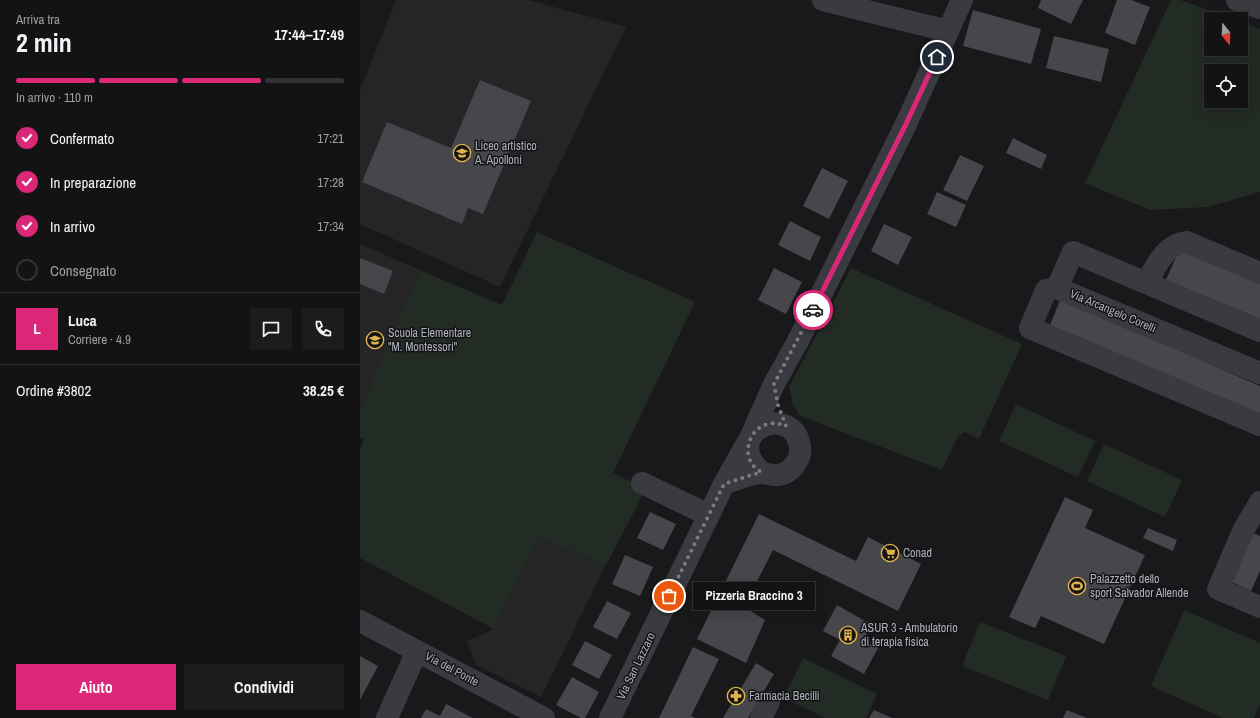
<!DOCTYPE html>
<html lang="it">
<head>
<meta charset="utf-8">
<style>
  :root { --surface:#131314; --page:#1c1c1d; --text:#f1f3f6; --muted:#9d9ea0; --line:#323234; --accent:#db2777 }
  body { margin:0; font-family:"Archivo Narrow",sans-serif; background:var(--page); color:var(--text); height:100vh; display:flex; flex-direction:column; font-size:15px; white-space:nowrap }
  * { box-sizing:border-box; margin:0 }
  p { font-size:13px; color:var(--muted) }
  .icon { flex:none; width:22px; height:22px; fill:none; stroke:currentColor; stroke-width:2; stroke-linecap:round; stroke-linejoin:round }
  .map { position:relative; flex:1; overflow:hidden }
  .details { display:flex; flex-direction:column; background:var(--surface); width:360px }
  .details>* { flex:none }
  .needle { width:26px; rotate:162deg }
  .fabs { position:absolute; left:844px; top:12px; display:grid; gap:8px }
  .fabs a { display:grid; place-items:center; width:44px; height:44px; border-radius:0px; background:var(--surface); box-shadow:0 4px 16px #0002,0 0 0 1px var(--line); font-size:20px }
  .pin { position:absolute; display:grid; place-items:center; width:34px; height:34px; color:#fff; margin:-17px; border:2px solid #fff; border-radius:50%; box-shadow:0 1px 4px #0007 }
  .courier { position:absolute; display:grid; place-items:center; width:40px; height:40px; margin:-20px; border:3px solid #db2777; border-radius:50%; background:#fff; color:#222; box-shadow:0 1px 5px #0007 }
  .bubble { position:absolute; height:28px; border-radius:0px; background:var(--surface); box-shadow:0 4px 16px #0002,0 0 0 1px var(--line); font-size:13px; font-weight:700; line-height:28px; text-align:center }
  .head em { font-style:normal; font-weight:700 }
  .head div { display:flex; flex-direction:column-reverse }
  .head { display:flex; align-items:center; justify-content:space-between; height:68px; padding:0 16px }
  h1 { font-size:26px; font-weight:700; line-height:30px }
  .bar { display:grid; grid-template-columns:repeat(4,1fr); gap:6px 4px; align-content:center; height:48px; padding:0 16px }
  .bar i { height:5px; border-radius:3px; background:var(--line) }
  .bar .current { background:var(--accent) }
  .bar p { grid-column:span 4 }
  .line { display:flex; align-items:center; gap:10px; padding:0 16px; border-top:1px solid var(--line) }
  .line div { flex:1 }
  .round { display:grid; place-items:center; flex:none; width:42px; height:42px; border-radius:0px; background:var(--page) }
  ol { padding:0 16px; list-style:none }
  li { display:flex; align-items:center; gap:12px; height:44px }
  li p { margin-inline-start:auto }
  li .icon { padding:4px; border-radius:50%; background:var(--accent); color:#fff; stroke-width:4 }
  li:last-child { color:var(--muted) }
  li i { width:22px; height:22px; border:2px solid var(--line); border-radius:50% }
  .button { display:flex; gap:8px; margin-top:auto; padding:8px 16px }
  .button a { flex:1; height:46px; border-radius:0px; background:var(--accent); color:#fff; font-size:16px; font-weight:700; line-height:46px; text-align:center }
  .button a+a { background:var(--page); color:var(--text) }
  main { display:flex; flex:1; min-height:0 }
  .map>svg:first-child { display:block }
  .built { fill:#252528 }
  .green { fill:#232b25; fill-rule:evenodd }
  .building { fill:#46464b }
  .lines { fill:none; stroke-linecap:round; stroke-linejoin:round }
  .minor { stroke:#3a3b40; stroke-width:22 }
  .done { stroke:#797b82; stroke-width:4; stroke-dasharray:0 7.2 }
  .route { stroke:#db2777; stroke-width:5 }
  .labels { text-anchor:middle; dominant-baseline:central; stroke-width:3; stroke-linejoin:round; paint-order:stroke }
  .poi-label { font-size:12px; fill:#adb0b9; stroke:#141416; text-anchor:start }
  .street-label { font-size:12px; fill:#adb0b9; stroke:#141416 }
</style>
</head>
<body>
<main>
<section class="details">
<div class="head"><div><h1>2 min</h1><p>Arriva tra</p></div><em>17:44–17:49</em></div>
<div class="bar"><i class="current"></i><i class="current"></i><i class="current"></i><i></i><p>In arrivo · 110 m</p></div>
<ol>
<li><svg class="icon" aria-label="check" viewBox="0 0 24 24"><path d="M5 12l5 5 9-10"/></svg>Confermato<p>17:21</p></li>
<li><svg class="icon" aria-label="check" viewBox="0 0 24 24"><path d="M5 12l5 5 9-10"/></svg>In preparazione<p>17:28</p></li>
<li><svg class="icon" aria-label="check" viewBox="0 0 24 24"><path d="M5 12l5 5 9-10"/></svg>In arrivo<p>17:34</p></li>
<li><i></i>Consegnato</li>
</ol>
<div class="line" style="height:72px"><b class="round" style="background:var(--accent);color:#fff">L</b><div><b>Luca</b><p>Corriere · 4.9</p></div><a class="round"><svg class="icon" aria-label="chat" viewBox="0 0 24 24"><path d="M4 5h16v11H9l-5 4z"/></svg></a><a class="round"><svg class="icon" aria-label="phone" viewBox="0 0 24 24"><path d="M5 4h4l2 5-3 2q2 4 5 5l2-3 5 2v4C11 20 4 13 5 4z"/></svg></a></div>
<div class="line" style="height:52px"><div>Ordine #3802</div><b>38.25 €</b></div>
<div class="button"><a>Aiuto</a><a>Condividi</a></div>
</section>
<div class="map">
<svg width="900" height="718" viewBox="0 0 900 718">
  <rect width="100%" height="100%" fill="#19191b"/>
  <path class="built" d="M36,0h133l97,27 -126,260 -140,-63v-134z
    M0,244l60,26 -60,140z
    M180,536l65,31 -64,130 -65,-32 -9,-24 27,-12z"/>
  <path class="green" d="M811,0h9l53,19h-22v30h30v-27l19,7v163l-52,15 -58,3 -65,-27zM851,71h30v30h-30z
    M177,232l158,70 -82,171 33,16 -41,78 -65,-31 -46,93 -134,-71v-109l4,-10 -4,-2v-27l60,-140 82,35z
    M491,268l171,76 -43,95 -14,-7 -7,4 -16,34 -142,-54 -7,-11 -4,-18z
    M656,404l79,37 -17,36 -79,-36z
    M744,444l78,36 -17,37 -78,-36z
    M824,610l76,33v61l-6,14h-31l-72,-32z
    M620,622l86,34 -18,44 -86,-34z
    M443,658l74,36 -11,24h-41l-41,-20z"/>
  <path class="building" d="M681,0h42l-12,24 -33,-16z
    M757,0h14l19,7 -15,38 -30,-12z
    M613,10l68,19 -10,35 -68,-18z
    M694,36l55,13 -8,33 -55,-14z
    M120,80l51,21 -48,113 -15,-6 -6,16 -100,-42 25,-60 64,26z
    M653,138l34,17 -6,14 -35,-16z
    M600,155l24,11 -17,35 -24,-11z
    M462,168l26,13 -19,38 -26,-13z
    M577,192l29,13 -10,22 -29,-13z
    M430,221l31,16 -11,24 -32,-16z
    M524,224l28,13 -14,28 -27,-14z
    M819,250l81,33v36l-94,-39z
    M0,258l33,13 -9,23 -24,-10z
    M414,268l28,14 -16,32 -28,-14z
    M701,298l199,88v33l-210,-94z
    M705,497l28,13 -8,18 60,27 -41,89 -63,-28 -6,12 -26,-11z
    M290,512l26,12 -13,26 -26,-12z
    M399,514l97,47 12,-24 53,27 -23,47 -125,-61 -29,57 21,13 -19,43 -49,-24z
    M788,528l29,12 -4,11 -30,-13z
    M889,531l11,5v35l-9,20 -24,-11z
    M265,555l28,12 -13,29 -28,-12z
    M247,601l24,12 -14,26 -24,-12z
    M477,605l35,20 -9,15 15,8 -14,26 -33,-18 9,-16 -17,-9z
    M225,641l27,14 -13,24 -27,-14z
    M333,647l26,12 -28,57 5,2h-37z
    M0,656l18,10 -18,34z
    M396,663l18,11 -26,44h-25z
    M212,677l27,15 -14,26h-4l-25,-13z
    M86,704l27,14h-52l5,-9 14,7z
    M514,710l18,8h-23z
    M707,710l20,8h-24z"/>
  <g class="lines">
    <path class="minor" d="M463,0l125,31
      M877,0l23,8
      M786,283c11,-18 19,-39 41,-41l73,31
      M697,288l-11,2 -16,38 230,97
      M697,288l16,-36 187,79
      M697,288l203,85
      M282,483l56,27
      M364,484c11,-4 24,-10 36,-11 5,-1 11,3 18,2 12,-1 24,-15 22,-28 -7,-47 -81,-15 -39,25
      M900,502l-16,27 -26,60 42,18
      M0,621l184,97
      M27,718l30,-67
      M250,718l114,-234 27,-48 23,-52 24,-43 108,-217 56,-124
      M401,718l8,-16"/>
  </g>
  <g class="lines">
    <path class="done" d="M309,596l55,-112 37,-12c-3,-2 -7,-5 -9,-8 -10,-15 0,-37 16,-40 7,-2 12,0 18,2l-8,-21 -4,-21 39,-74"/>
    <path class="route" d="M453,310l93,-186 31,-67"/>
  </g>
  <defs>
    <symbol id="school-ring" viewBox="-11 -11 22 22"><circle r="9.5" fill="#141416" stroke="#e1b54b" stroke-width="1.5"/><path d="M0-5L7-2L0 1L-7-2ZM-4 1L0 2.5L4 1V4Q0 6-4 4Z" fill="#e1b54b"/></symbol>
    <symbol id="supermarket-ring" viewBox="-11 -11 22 22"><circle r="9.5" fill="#141416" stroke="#e1b54b" stroke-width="1.5"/><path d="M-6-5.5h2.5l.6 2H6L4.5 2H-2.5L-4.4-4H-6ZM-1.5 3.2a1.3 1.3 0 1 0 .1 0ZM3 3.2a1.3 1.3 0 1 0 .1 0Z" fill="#e1b54b"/></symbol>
    <symbol id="stadium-ring" viewBox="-11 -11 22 22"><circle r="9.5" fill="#141416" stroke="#e1b54b" stroke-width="1.5"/><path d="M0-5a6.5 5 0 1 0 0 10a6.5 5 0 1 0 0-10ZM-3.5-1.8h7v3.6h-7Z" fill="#e1b54b"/></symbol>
    <symbol id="building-ring" viewBox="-11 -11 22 22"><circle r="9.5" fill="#141416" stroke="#e1b54b" stroke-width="1.5"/><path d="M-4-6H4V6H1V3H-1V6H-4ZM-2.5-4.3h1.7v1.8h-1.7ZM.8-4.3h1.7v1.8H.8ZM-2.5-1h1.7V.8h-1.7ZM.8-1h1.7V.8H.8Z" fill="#e1b54b"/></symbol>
    <symbol id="pharmacy-ring" viewBox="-11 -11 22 22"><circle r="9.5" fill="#141416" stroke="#e1b54b" stroke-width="1.5"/><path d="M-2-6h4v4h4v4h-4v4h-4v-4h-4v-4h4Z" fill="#e1b54b"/></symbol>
  </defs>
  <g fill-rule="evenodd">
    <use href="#school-ring" x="92" y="143" width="20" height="20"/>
    <use href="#school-ring" x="5" y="330" width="20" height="20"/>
    <use href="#supermarket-ring" x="520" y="543" width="20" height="20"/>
    <use href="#stadium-ring" x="707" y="576" width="20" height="20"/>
    <use href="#building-ring" x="478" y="625" width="20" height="20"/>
    <use href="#pharmacy-ring" x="366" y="686" width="20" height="20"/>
  </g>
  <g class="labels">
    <g class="poi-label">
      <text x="115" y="146">Liceo artistico<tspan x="115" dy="14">A. Apolloni</tspan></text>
      <text x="28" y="333">Scuola Elementare<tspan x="28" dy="14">"M. Montessori"</tspan></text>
      <text x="543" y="553">Conad</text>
      <text x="730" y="579">Palazzetto dello<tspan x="730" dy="14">sport Salvador Allende</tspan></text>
      <text x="501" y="628">ASUR 3 - Ambulatorio<tspan x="501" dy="14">di terapia fisica</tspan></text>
      <text x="389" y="696">Farmacia Becilli</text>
    </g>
    <g class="street-label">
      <text transform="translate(753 311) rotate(23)">Via Arcangelo Corelli</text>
      <text transform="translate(276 666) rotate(-64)">Via San Lazzaro</text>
      <text transform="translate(92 669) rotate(28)">Via del Ponte</text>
    </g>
  </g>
</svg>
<div class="fabs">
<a><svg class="needle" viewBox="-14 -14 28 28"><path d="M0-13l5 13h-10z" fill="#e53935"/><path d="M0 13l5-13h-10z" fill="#9d9ea0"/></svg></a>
<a><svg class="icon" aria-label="locate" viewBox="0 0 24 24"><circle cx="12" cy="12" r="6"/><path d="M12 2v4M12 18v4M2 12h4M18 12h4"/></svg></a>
</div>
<div class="pin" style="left:309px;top:596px;background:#ea580c"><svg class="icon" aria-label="bag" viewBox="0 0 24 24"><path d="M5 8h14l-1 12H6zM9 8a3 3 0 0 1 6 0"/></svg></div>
<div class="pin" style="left:577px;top:57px;background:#1f2937"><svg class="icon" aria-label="home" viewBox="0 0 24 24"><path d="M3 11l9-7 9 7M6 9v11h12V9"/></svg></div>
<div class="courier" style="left:453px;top:310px"><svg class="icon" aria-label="car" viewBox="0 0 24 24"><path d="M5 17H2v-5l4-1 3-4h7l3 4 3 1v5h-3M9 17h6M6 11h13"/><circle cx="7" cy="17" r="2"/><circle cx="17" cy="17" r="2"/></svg></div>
<div class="bubble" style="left:333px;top:582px;width:122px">Pizzeria Braccino 3</div>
</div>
</main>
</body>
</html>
